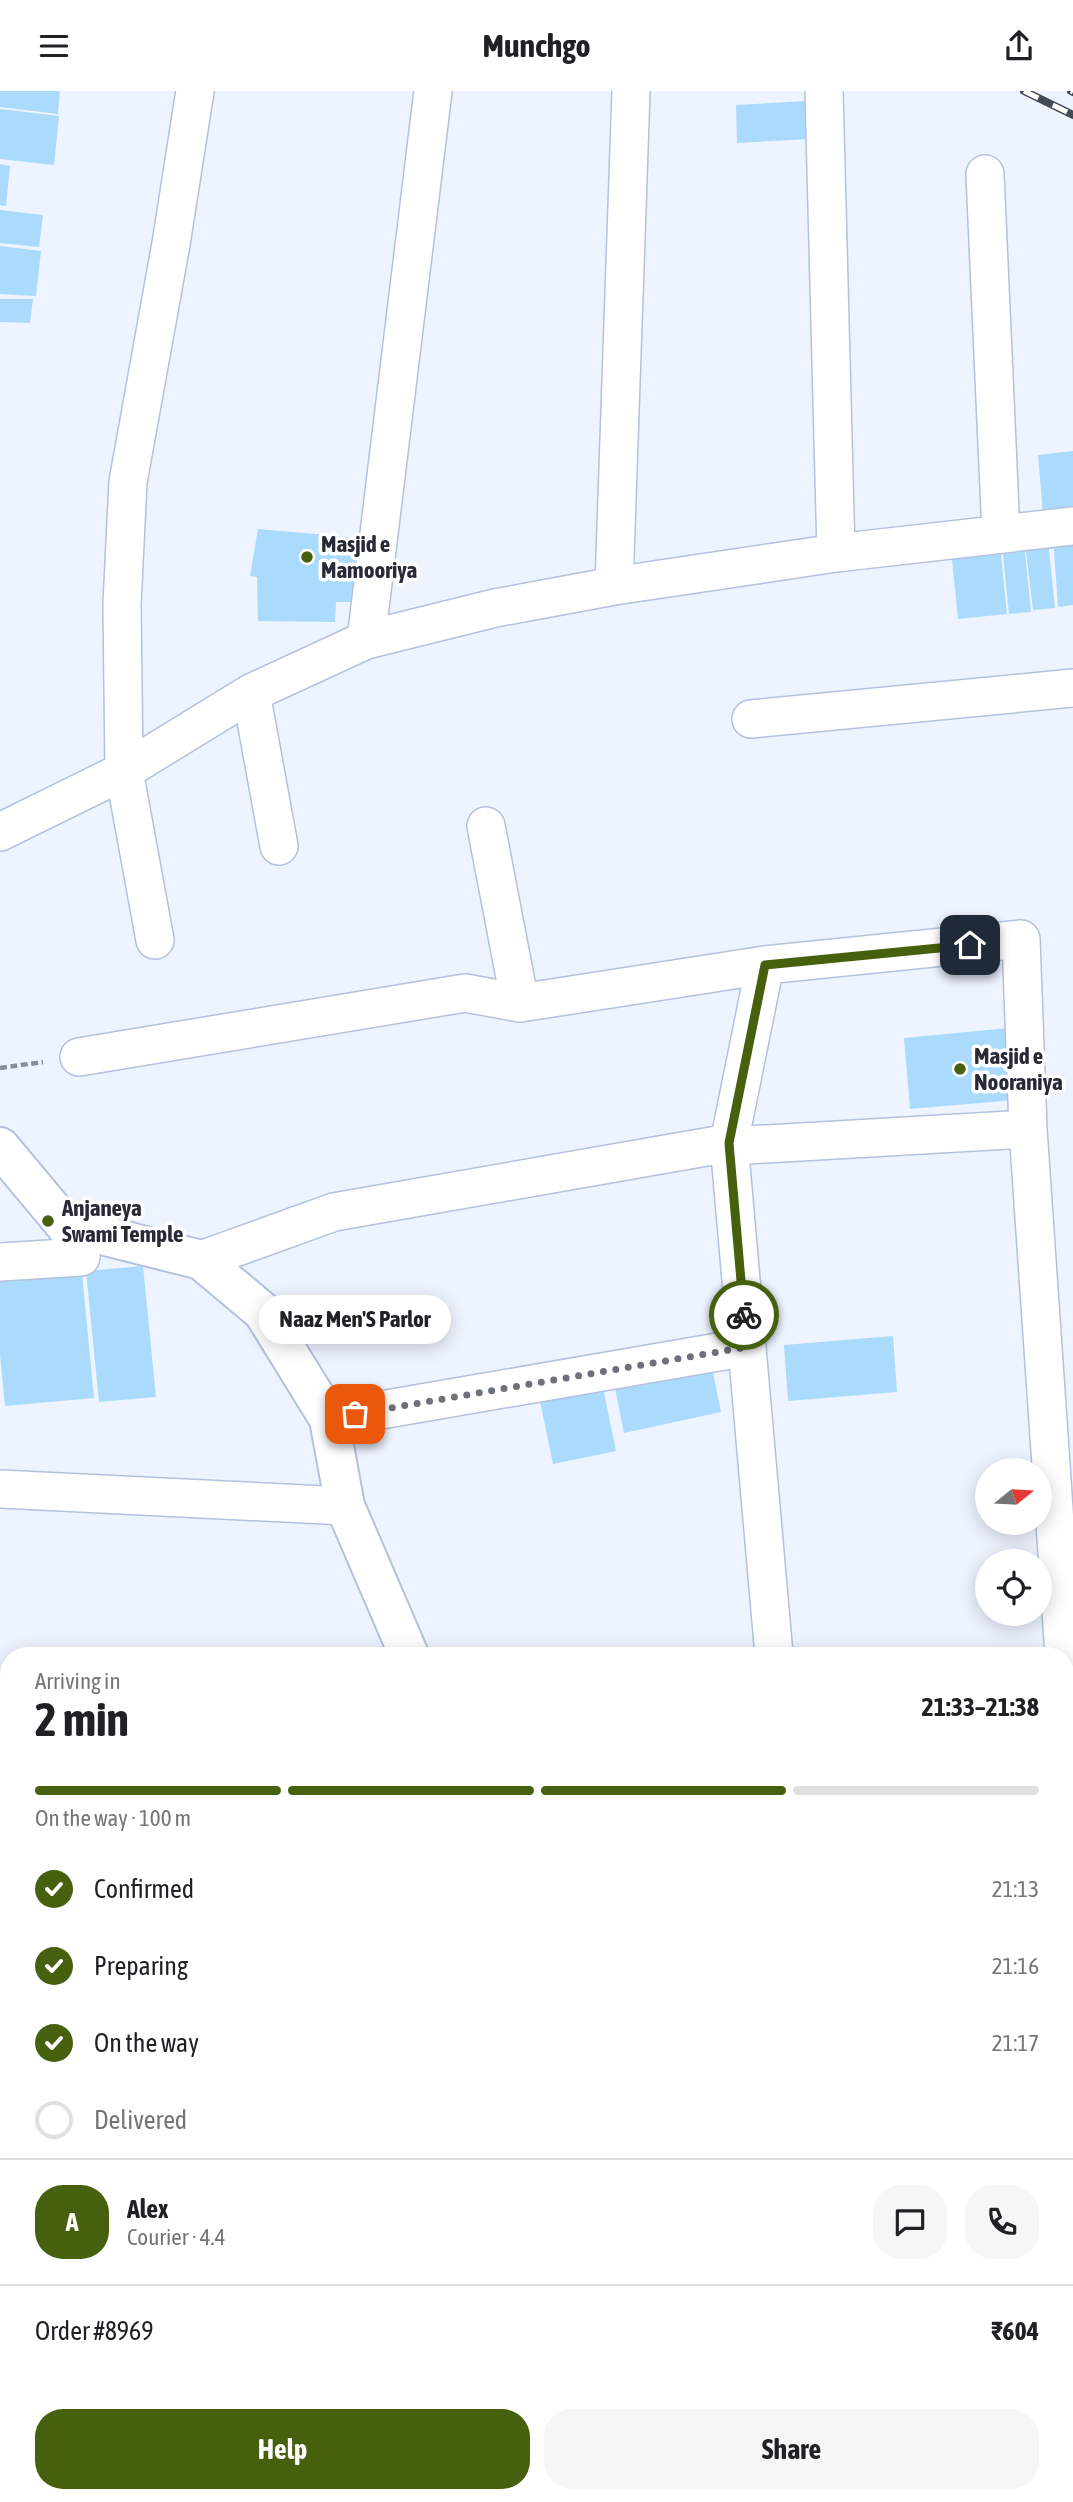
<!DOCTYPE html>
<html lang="en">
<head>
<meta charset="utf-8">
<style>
  :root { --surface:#fff; --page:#f6f6f6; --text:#202124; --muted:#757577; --line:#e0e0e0; --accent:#46600e }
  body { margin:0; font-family:"Asap Condensed",sans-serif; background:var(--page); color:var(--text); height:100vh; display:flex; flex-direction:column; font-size:26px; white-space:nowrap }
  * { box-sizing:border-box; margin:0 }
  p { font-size:23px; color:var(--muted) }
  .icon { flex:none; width:38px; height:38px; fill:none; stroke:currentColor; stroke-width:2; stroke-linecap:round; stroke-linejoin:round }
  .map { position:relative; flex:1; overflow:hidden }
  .drawer { position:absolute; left:0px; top:1556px; width:1074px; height:856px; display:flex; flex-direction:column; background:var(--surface); border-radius:28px 28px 0 0; box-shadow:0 4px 18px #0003 }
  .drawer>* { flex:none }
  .needle { width:46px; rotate:72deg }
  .buttons { position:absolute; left:975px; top:1367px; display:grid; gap:14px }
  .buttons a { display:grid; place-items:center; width:77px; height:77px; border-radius:50%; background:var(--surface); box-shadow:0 4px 18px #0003; font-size:35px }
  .pin { position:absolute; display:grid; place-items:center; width:60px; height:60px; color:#fff; margin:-30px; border-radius:14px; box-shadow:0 4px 10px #0006 }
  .courier { position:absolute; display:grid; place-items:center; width:70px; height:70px; margin:-35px; border:5px solid #46600e; border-radius:50%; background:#fff; color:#222; box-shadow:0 2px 9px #0007 }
  .bubble { position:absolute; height:49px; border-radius:24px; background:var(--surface); box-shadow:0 4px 18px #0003; font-size:23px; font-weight:700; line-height:49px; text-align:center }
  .overview em { font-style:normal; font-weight:700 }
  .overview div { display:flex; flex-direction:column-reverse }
  .overview { display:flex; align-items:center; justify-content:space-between; height:119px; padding:0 35px }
  h1 { font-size:46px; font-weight:700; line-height:52px }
  .bar { display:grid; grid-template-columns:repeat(4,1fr); gap:10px 7px; align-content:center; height:84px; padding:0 35px }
  .bar i { height:9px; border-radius:5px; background:var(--line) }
  .bar .on { background:var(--accent) }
  .bar p { grid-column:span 4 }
  .line { display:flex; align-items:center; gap:18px; padding:0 35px; border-top:2px solid var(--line) }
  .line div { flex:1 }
  .round { display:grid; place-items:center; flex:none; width:74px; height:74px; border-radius:28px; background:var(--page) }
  ol { padding:0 35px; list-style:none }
  li { display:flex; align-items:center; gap:21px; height:77px }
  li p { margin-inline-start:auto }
  li .icon { padding:7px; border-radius:50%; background:var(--accent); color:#fff; stroke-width:4 }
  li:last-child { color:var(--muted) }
  li i { width:38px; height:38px; border:4px solid var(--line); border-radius:50% }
  .cta { display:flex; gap:14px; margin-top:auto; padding:14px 35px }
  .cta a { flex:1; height:80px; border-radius:28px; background:var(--accent); color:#fff; font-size:28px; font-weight:700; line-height:80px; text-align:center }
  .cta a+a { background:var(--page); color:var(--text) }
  header { display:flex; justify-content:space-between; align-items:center; height:91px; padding:0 35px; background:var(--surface); font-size:32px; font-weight:700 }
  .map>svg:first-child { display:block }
  .building { fill:#abdbfc }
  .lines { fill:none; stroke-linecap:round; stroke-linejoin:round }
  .street-casing { stroke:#b4c1de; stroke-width:40 }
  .secondary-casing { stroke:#b4c1de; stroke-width:42 }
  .path { stroke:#898f9a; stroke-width:4.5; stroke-dasharray:7 3.5; stroke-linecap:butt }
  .street { stroke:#fff; stroke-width:37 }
  .secondary { stroke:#fff; stroke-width:38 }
  .rail-casing { stroke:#454b56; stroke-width:8 }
  .rail { stroke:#fff; stroke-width:5; stroke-dasharray:16; stroke-linecap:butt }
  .done { stroke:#6c717c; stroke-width:7; stroke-dasharray:0 12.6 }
  .route { stroke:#46600e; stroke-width:9 }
  .poi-dot { fill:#46600e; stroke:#fff; stroke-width:2.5 }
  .labels { text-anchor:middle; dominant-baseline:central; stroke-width:7; stroke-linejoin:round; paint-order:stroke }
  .poi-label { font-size:23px; font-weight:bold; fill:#262b36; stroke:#fff; text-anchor:start }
</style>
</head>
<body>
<header><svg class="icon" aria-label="menu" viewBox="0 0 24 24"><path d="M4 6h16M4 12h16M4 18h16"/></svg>Munchgo<svg class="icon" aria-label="share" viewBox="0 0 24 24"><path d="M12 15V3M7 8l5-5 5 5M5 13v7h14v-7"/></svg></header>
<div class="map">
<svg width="1073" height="2411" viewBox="0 0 1073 2411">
  <rect width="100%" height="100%" fill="#edf3ff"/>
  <path class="building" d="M0,0h60l-2,23 -58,-7z
    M807,10l2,38 -72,4 -1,-38z
    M0,18l59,7 -5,49 -54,-6z
    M0,73l10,2 -4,40 -6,-1z
    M0,119l43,5 -4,32 -39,-4z
    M0,155l41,5 -5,45 -36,-2z
    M0,208h33l-3,24 -30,-1z
    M1073,360v61l-30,2 -5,-59z
    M258,438l103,9 -1,64h-24l-1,20 -77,-1 -1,-44 -7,-1z
    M1073,444v70l-15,2 -5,-70z
    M1048,449l7,68 -22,2 -8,-67z
    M1024,451l7,70 -22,2 -7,-69z
    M1000,455l7,68 -49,5 -7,-69z
    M1009,937l6,72 -105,9 -6,-71z
    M143,1175l13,131 -57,5 -13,-131z
    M82,1183l12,124 -89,8 -5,-51v-73z
    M893,1245l4,56 -109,9 -4,-56z
    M712,1277l9,44 -97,21 -9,-45z
    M603,1297l13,63 -63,13 -13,-63z
    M160,2403h74v8h-73z
    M252,2403h74v8h-74z
    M337,2403h76v8h-76z
    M429,2403h72v8h-72z
    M513,2403h66v8h-66z
    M847,2403h94v8h-94z"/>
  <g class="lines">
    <defs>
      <path id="street" d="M824,0l12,462
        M985,83l16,360
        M614,495l17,-495
        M366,549l67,-549
        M251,602l28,153
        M751,628l322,-31
        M486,735l34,177
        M0,741l124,-61 127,-78 115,-53 129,-32 119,-22 222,-33 237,-27
        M155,849l-31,-169 -2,-167 6,-122 43,-238 24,-153
        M765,874l-36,178 45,512
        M79,966l386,-64 55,10 245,-38 256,-26 7,190 36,526
        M201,1169l133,-48 395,-69 1,3 298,-17
        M0,1171l81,-5 -15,-31
        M329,1328l418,-72
        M0,1398l345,17
        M0,1630h9
        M1066,1787h7
        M0,2122l9,-1
        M0,2353h9
        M830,2403l1,8
        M1061,2411v-8"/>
      <path id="secondary" d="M0,1056l66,79 135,34 62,52 66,107 16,87 64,149
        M0,1880l9,-1
        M613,2403l1,8"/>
    </defs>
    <use href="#street" class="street-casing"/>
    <use href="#secondary" class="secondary-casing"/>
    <path class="path" d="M0,977l43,-6"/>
    <use href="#street" class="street"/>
    <use href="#secondary" class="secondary"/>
    <defs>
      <path id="rail" d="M1024,0l49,24
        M1071,0l2,1"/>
    </defs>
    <use href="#rail" class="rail-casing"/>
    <use href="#rail" class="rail"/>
  </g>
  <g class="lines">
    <path class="done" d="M355,1323l392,-67 -3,-32"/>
    <path class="route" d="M744,1224l-15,-172 36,-178 205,-20"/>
  </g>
  <g class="poi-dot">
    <circle cx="307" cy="466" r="7"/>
    <circle cx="960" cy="978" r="7"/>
    <circle cx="48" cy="1130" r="7"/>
  </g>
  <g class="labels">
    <g class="poi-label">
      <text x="321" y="453">Masjid e<tspan x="321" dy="26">Mamooriya</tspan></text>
      <text x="974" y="965">Masjid e<tspan x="974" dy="26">Nooraniya</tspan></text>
      <text x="62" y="1117">Anjaneya<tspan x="62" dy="26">Swami Temple</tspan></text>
    </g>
  </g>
</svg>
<div class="buttons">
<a><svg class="needle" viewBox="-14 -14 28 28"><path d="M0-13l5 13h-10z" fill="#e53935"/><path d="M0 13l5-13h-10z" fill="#757577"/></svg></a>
<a><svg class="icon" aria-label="locate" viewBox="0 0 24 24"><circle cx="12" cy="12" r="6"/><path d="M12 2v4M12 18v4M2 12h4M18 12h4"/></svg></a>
</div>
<div class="pin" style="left:355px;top:1323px;background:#ea580c"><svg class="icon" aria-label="bag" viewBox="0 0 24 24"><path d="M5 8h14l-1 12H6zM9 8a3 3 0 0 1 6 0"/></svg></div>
<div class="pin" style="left:970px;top:854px;background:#1f2937"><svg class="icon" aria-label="home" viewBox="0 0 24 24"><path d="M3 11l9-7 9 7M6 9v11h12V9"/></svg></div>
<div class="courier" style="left:744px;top:1224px"><svg class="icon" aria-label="bike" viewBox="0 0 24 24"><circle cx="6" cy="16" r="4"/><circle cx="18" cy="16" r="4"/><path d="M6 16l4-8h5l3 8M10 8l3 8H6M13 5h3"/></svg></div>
<div class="bubble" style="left:259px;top:1204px;width:192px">Naaz Men'S Parlor</div>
<section class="drawer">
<div class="overview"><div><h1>2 min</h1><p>Arriving in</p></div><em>21:33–21:38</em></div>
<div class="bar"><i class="on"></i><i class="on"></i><i class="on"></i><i></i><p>On the way · 100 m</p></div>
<ol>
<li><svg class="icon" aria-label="check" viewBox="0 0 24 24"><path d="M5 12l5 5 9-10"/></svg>Confirmed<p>21:13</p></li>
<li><svg class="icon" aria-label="check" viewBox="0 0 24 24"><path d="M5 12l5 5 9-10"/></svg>Preparing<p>21:16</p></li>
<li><svg class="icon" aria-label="check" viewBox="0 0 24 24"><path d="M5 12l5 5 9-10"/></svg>On the way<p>21:17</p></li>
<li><i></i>Delivered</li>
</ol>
<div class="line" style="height:126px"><b class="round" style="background:var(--accent);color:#fff">A</b><div><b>Alex</b><p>Courier · 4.4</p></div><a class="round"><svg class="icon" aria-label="chat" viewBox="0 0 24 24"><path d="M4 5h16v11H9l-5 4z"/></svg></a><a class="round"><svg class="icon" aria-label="phone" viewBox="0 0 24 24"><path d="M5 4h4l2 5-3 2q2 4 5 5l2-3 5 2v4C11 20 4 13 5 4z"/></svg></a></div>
<div class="line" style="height:91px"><div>Order #8969</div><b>₹604</b></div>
<div class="cta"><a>Help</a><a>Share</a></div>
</section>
</div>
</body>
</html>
